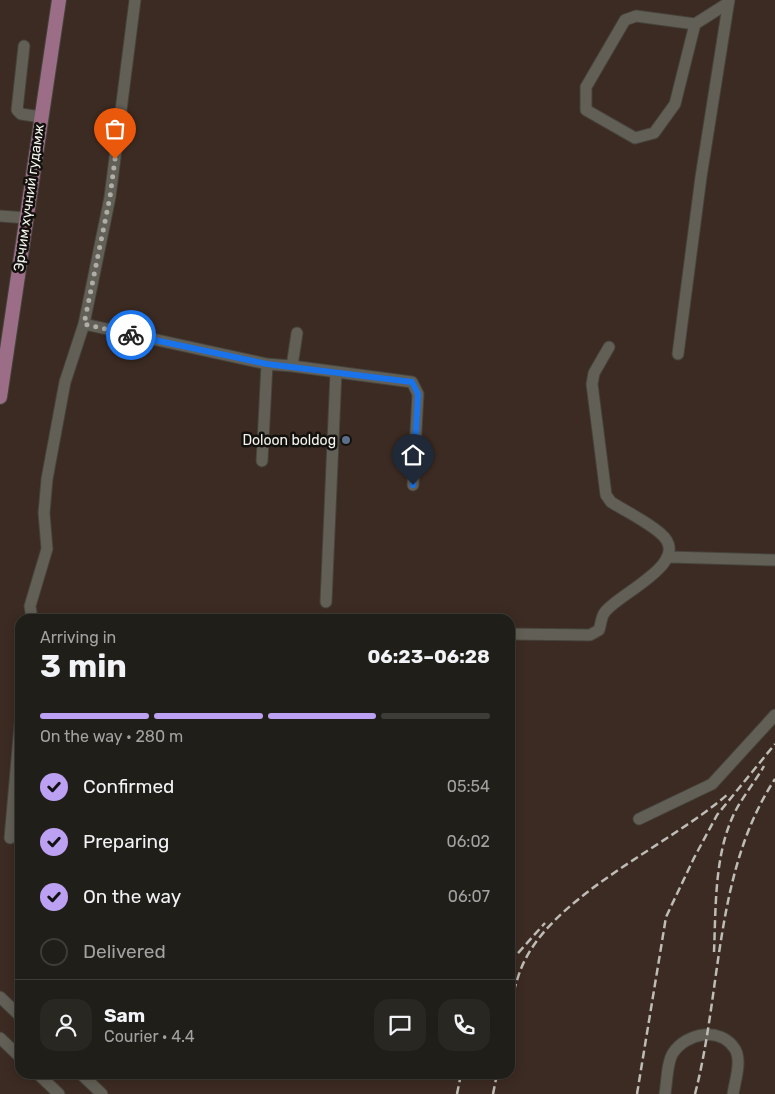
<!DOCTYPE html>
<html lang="en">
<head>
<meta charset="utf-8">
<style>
  :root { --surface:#201e18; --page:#282721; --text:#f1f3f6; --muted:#a2a2a2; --line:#3d3c37; --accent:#bca0f2 }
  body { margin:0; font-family:Rubik,sans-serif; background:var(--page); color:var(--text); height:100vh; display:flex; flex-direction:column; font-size:19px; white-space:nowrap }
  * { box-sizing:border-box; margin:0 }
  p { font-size:16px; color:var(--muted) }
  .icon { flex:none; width:28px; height:28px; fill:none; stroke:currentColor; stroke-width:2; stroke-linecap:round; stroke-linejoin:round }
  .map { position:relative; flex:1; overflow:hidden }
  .side { position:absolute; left:15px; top:614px; width:500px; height:465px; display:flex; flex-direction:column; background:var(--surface); border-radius:15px; box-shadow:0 2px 12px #0003,0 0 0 1px var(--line) }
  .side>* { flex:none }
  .pin { position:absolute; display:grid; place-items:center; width:42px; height:42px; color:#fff; margin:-51px -21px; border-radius:50% 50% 50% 0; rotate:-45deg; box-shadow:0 0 5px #0007 }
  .pin .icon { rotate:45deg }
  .courier { position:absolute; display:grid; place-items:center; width:50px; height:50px; margin:-25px; border:4px solid #1a73e8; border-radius:50%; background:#fff; color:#222; box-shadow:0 1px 6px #0007 }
  .overview em { font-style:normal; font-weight:700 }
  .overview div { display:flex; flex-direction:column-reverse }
  .overview { display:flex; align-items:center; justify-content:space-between; height:85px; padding:0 25px }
  h1 { font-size:32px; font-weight:700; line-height:38px }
  .bar { display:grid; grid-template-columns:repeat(4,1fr); gap:8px 5px; align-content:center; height:60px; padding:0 25px }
  .bar i { height:6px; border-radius:4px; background:var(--line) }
  .bar .active { background:var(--accent) }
  .bar p { grid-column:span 4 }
  .line { display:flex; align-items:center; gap:12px; padding:0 25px; border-top:1px solid var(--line) }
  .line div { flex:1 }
  .round { display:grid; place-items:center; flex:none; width:52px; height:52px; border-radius:15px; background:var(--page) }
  ol { padding:0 25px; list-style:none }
  li { display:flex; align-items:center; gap:15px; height:55px }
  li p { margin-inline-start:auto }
  li .icon { padding:5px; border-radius:50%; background:var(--accent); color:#111; stroke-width:4 }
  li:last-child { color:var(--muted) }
  li i { width:28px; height:28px; border:2px solid var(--line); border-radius:50% }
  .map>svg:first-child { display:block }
  .industrial { fill:#3c2b22; fill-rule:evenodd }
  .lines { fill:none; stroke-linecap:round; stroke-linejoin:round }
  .minor-casing { stroke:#45433c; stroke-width:13 }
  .major-casing { stroke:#45433c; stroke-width:16 }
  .minor { stroke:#625f56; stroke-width:11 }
  .major { stroke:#9c6d87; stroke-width:14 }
  .rail { stroke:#bdbcb6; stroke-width:2.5; stroke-dasharray:8 4; stroke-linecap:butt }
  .done { stroke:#aeada7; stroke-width:5; stroke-dasharray:0 9 }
  .route { stroke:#1a73e8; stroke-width:6 }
  .service-dot { fill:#5c6f8a; stroke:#12110d; stroke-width:2 }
  .labels { text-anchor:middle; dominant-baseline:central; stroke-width:5; stroke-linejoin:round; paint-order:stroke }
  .street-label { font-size:14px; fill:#f5f4ef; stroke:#12110d }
  .poi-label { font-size:14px; fill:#f5f4ef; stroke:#12110d; text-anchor:end }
</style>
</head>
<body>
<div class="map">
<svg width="775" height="1094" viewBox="0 0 775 1094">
  <rect width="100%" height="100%" fill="#2a2820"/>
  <path class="industrial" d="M0,0h775v1094h-775zM20,619h490v455h-490z"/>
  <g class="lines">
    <defs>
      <path id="minor" d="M695,24l-59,-8 -11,4 -39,67v23l49,28 19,-5 21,-29 20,-80 33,-21
        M24,46l-7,64 4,4 20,3
        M0,216l27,2
        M84,324l183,40 25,2 5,-33
        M678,354l23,-177 28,-177
        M292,366l120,16 6,12 -5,91
        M262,461l5,-97
        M669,557l106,3
        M326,602l10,-230
        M32,619l-2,-13 17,-57 -3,-36 3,-34 18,-97 19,-58 26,-127 25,-197
        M510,634l80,1 9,-5c2,-5 2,-14 6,-18 14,-19 90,-50 55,-79 -14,-12 -33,-21 -49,-31l-5,-7 -14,-111 2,-11 15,-26
        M639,819l73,-35 63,-69
        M10,838l10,-113
        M0,997l20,19
        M0,1038l20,19
        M38,1074l21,20
        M81,1074l21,20
        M665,1094c2,-12 2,-32 8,-41 13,-20 47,-27 62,-4 7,12 0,32 -2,45"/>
      <path id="major" d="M0,397l59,-397"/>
    </defs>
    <use href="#minor" class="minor-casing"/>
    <use href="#major" class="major-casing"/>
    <use href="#minor" class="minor"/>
    <use href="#major" class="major"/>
    <path class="rail" d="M714,952c2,-46 0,-102 23,-144 8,-14 19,-28 27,-42
      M510,962l35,-39
      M510,1003c5,-14 8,-30 15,-43 34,-68 146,-116 203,-166
      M457,1094l4,-20
      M493,1094l4,-20
      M637,1094l29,-177 28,-59 23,-43 58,-71
      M695,1094c27,-104 19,-222 80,-315"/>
  </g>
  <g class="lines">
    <path class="done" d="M115,159l-5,38 -26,127 47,11"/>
    <path class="route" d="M131,335l136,29 145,18 6,12 -5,91"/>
  </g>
  <circle class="service-dot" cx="346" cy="440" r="5"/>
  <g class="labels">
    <g class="street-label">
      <text transform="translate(29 198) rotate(-82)">Эрчим хүчний гудамж</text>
    </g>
    <g class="poi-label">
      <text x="336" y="440">Doloon boldog</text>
    </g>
  </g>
</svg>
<div class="pin" style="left:115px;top:159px;background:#ea580c"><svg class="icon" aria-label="bag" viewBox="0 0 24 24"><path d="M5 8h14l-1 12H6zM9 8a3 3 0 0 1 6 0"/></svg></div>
<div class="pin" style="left:413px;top:485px;background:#1f2937"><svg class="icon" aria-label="home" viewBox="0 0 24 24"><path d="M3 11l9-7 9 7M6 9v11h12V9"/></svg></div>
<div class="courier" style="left:131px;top:335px"><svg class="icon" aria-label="bike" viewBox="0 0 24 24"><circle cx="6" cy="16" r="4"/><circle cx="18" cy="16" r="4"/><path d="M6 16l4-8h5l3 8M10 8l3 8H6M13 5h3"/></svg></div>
<section class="side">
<div class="overview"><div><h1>3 min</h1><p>Arriving in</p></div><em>06:23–06:28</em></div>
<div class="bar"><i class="active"></i><i class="active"></i><i class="active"></i><i></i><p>On the way · 280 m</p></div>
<ol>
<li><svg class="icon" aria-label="check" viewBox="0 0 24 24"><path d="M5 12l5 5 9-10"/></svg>Confirmed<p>05:54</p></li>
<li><svg class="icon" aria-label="check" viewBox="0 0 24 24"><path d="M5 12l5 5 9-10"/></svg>Preparing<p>06:02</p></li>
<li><svg class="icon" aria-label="check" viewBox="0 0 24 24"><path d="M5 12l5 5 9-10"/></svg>On the way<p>06:07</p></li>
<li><i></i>Delivered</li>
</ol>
<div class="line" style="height:90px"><a class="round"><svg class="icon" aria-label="person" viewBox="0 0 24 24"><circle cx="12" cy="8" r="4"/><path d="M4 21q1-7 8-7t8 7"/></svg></a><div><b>Sam</b><p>Courier · 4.4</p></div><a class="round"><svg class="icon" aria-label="chat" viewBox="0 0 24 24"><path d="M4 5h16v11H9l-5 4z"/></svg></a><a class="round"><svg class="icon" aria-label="phone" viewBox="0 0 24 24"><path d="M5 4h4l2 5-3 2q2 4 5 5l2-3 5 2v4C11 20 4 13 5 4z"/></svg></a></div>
</section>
</div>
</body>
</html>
